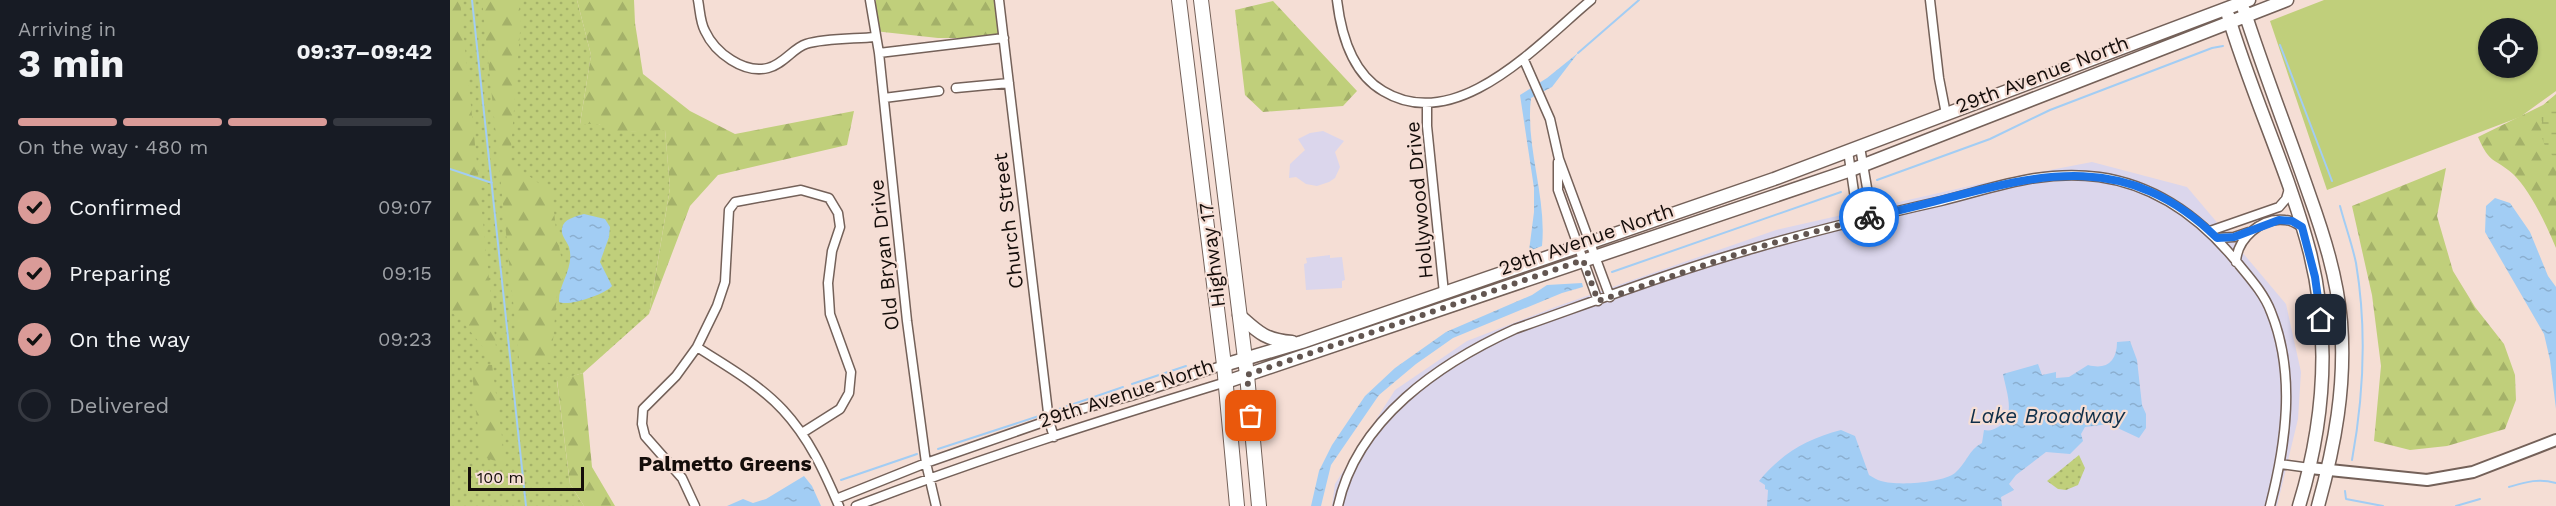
<!DOCTYPE html>
<html lang="en">
<head>
<meta charset="utf-8">
<style>
  :root { --surface:#171b24; --page:#20242c; --text:#f1f3f6; --muted:#9ea1a6; --line:#363941; --accent:#da9b98 }
  body { margin:0; font-family:"Work Sans",sans-serif; background:var(--page); color:var(--text); height:100vh; display:flex; flex-direction:column; font-size:22px; white-space:nowrap }
  * { box-sizing:border-box; margin:0 }
  p { font-size:20px; color:var(--muted) }
  .icon { flex:none; width:33px; height:33px; fill:none; stroke:currentColor; stroke-width:2; stroke-linecap:round; stroke-linejoin:round }
  .map { position:relative; flex:1; overflow:hidden }
  .sheet { display:flex; flex-direction:column; background:var(--surface); width:450px }
  .sheet>* { flex:none }
  .buttons { position:absolute; left:2028px; top:18px; display:grid; gap:12px }
  .buttons a { display:grid; place-items:center; width:60px; height:60px; border-radius:50%; background:var(--surface); box-shadow:0 2px 4px #0004; font-size:30px }
  .scale { position:absolute; left:18px; bottom:15px; width:116px; box-sizing:border-box; padding-left:6px; border:3px solid #140d0a; border-top:0; font-size:16px; line-height:21px; white-space:nowrap; color:#140d0a; -webkit-text-stroke:4px #f5ded5; paint-order:stroke }
  .pin { position:absolute; display:grid; place-items:center; width:51px; height:51px; color:#fff; margin:-26px; border-radius:12px; box-shadow:0 3px 9px #0006 }
  .courier { position:absolute; display:grid; place-items:center; width:60px; height:60px; margin:-30px; border:4px solid #1a73e8; border-radius:50%; background:#fff; color:#222; box-shadow:0 2px 8px #0007 }
  .head em { font-style:normal; font-weight:700 }
  .head div { display:flex; flex-direction:column-reverse }
  .head { display:flex; align-items:center; justify-content:space-between; height:102px; padding:0 18px }
  h1 { font-size:39px; font-weight:700; line-height:45px }
  .bar { display:grid; grid-template-columns:repeat(4,1fr); gap:9px 6px; align-content:center; height:72px; padding:0 18px }
  .bar i { height:8px; border-radius:4px; background:var(--line) }
  .bar .active { background:var(--accent) }
  .bar p { grid-column:span 4 }
  ol { padding:0 18px; list-style:none }
  li { display:flex; align-items:center; gap:18px; height:66px }
  li p { margin-inline-start:auto }
  li .icon { padding:6px; border-radius:50%; background:var(--accent); color:#111; stroke-width:4 }
  li:last-child { color:var(--muted) }
  li i { width:33px; height:33px; border:3px solid var(--line); border-radius:50% }
  main { display:flex; flex:1; min-height:0 }
  .map>svg:first-child { display:block }
  .commercial { fill:#dbd6ec }
  .grass { fill:url(#grass-dots) }
  .forest { fill:url(#forest-firs) }
  .wetland { fill:url(#wetland-marsh) }
  .pitch { fill:#c0cf7b; fill-rule:evenodd }
  .water { fill:url(#water-ripples) }
  .lines { fill:none; stroke-linecap:round; stroke-linejoin:round }
  .stream { stroke:#a2cdf4; stroke-width:2 }
  .minor-casing { stroke:#746159; stroke-width:11 }
  .tertiary-casing { stroke:#746159; stroke-width:14 }
  .secondary-casing { stroke:#746159; stroke-width:15 }
  .trunk-casing { stroke:#746159; stroke-width:16 }
  .minor { stroke:#fff; stroke-width:8 }
  .tertiary { stroke:#fff; stroke-width:10 }
  .secondary { stroke:#fff; stroke-width:12 }
  .trunk { stroke:#fff; stroke-width:14 }
  .done { stroke:#635651; stroke-width:6; stroke-dasharray:0 10.8 }
  .route { stroke:#1a73e8; stroke-width:8 }
  .labels { text-anchor:middle; dominant-baseline:central; stroke-width:4.5; stroke-linejoin:round; paint-order:stroke }
  .street-label { font-size:20px; fill:#140d0a; stroke:#f5ded5 }
  .water-label { font-size:21px; font-style:italic; fill:#0f2f49; stroke:#f5ded5 }
  .neighbourhood-label { font-size:21px; font-weight:bold; fill:#140d0a; stroke:#f5ded5 }
</style>
</head>
<body>
<main>
<section class="sheet">
<div class="head"><div><h1>3 min</h1><p>Arriving in</p></div><em>09:37–09:42</em></div>
<div class="bar"><i class="active"></i><i class="active"></i><i class="active"></i><i></i><p>On the way · 480 m</p></div>
<ol>
<li><svg class="icon" aria-label="check" viewBox="0 0 24 24"><path d="M5 12l5 5 9-10"/></svg>Confirmed<p>09:07</p></li>
<li><svg class="icon" aria-label="check" viewBox="0 0 24 24"><path d="M5 12l5 5 9-10"/></svg>Preparing<p>09:15</p></li>
<li><svg class="icon" aria-label="check" viewBox="0 0 24 24"><path d="M5 12l5 5 9-10"/></svg>On the way<p>09:23</p></li>
<li><i></i>Delivered</li>
</ol>
</section>
<div class="map">
<svg width="2106" height="506" viewBox="0 0 2106 506">
  <defs>
    <pattern id="grass-dots" width="8" height="8" patternUnits="userSpaceOnUse" patternTransform="scale(1.5)"><rect width="8" height="8" fill="#c0cf7b"/><path d="M2 2h.1M6 6h.1" fill="none" stroke="#a4b169" stroke-width="1.8" stroke-linecap="round"/></pattern>
    <pattern id="forest-firs" width="22" height="20" patternUnits="userSpaceOnUse" patternTransform="scale(1.5)"><rect width="22" height="20" fill="#c0cf7b"/><path d="M5 1l3.5 6h-7zM16 11l3.5 6h-7z" fill="#a4b169"/></pattern>
    <pattern id="wetland-marsh" width="20" height="14" patternUnits="userSpaceOnUse" patternTransform="scale(1.5)"><rect width="20" height="14" fill="#c0cf7b"/><path d="M1 5h8M5 5V1M11 12h8M15 12V8" fill="none" stroke="#a4b169"/></pattern>
    <pattern id="water-ripples" width="26" height="14" patternUnits="userSpaceOnUse" patternTransform="scale(1.5)"><rect width="26" height="14" fill="#a2cdf4"/><path d="M2 4q2-2 4 0t4 0M15 11q2-2 4 0t4 0" fill="none" stroke="#8bafd0"/></pattern>
  </defs>
  <rect width="100%" height="100%" fill="#f5ded5"/>
  <path class="commercial" d="M873,131l21,10 -9,11 5,15 -5,11 -6,4 -12,4 -11,-2 -10,-7 -7,1 1,-14 15,-14 -7,-11 12,-6z
    M1642,162l95,25 99,117 15,68 -3,47 -21,87h-945l3,-22 60,-94 72,-49 91,-35 218,-76 207,-47z
    M880,255v3l12,-1 3,23 -3,1v7l-36,2 -2,-26 3,-1 -1,-5z"/>
  <path class="grass" d="M0,0h127l14,55 -11,69h19l24,8 42,-3 5,59 -21,126 -66,59 -26,8 13,103 14,22h-134z
    M1629,455l6,13 -7,17 -12,5 -8,-1 -11,-8z"/>
  <path class="forest" d="M0,0h10l38,366 -36,-45 -12,-10z
    M32,0h36l3,19 -11,143 42,31 4,37 8,42 -7,22 -6,69 -32,-4z
    M127,0h57l1,23 8,51 47,37 45,23 119,-23 -7,34 -129,30 -28,31 -41,108 21,-126 -5,-58 -53,3 -13,-9h-19l11,-69z
    M426,0h120l8,38h-66l-64,-7z
    M823,1l84,90 -14,15 -80,6 -18,-17 -10,-85z
    M2106,95v153c-9,-22 -26,-58 -43,-74 -19,-17 -23,-9 -35,-37l65,-32z
    M1996,168l-9,48 16,55 22,36 29,37 11,31 1,25 -11,29 -58,17 -37,4 -36,-9 7,-75 -9,-71 -20,-89z
    M21,363l21,2 14,100 -25,-9z
    M133,373l9,94 23,39h-31l-14,-22 -13,-104z"/>
  <path class="wetland" d="M2106,94v65c-13,-11 -16,-22 -14,-38l-3,-1c-1,-13 8,-18 17,-26z"/>
  <path class="pitch" d="M1874,0h232v91l-36,26 -193,73 -57,-169zM2038,28h40v40h-40z"/>
  <path class="water" d="M1128,53l-26,34 -21,11c-6,48 16,99 11,148l-13,5 5,-39v-24l-14,-93 27,-17z
    M2045,198l15,5 20,29 18,44 8,11v122l-6,-49 -6,-26 -59,-102 1,-26z
    M134,214l21,5 5,8 -1,10 -9,25 12,24c-6,8 -44,21 -53,16 -1,-18 16,-34 10,-55 -3,-7 -10,-13 -6,-22 4,-7 14,-9 21,-11z
    M1132,283l1,4 -21,6 -109,45 -37,26 -37,31 -48,70 -10,41h-10l8,-35 13,-26 33,-49 30,-28 51,-36 86,-37 15,-10z
    M1680,341l7,19 5,45 4,9v14l-7,10 -30,-14 -24,3 -4,7 2,7 -13,13 -24,-2 -30,23 -7,9 5,6 -13,7 1,9h-235l1,-16 -3,-1v-4l-6,-4c23,-28 48,-42 82,-51l14,6 14,39c4,2 8,5 12,6 16,5 61,2 74,-8 11,-9 14,-24 27,-30l2,-13c6,1 9,0 14,-3 19,-10 8,-36 5,-53l35,-10 4,11 14,-3v6l13,-1 19,-12c18,5 29,-3 29,-23z
    M354,476l8,10 9,20h-94l16,-7 10,4 13,-4z"/>
  <g class="lines">
    <path class="stream" d="M22,0l54,506
      M1830,45l52,136
      M1128,53l61,-53
      M0,169l42,14
      M1427,180l113,-41 60,-29 162,-62 11,-2
      M1890,206c5,19 12,38 16,57 11,66 8,131 -4,197
      M1162,272l229,-80
      M682,384l54,-18
      M609,409l64,-22
      M488,449l104,-34
      M391,480l76,-26
      M2059,487c17,-5 29,-9 47,-4
      M1895,491l1,8 37,7
      M2006,506l24,-7"/>
    <defs>
      <path id="minor" d="M248,0c2,10 2,22 7,31 10,22 39,43 63,37 16,-4 25,-20 38,-24 19,-6 49,-5 69,-7
        M420,0l9,53 28,268 19,142 10,43
        M549,0l50,421 5,16
        M887,0c4,34 15,73 46,91 74,45 156,-48 208,-91
        M1480,0l9,78 7,36
        M429,53l125,-15
        M1074,60l26,59 9,40 51,138
        M506,88l53,-5
        M434,98l55,-7
        M977,104v22l17,167
        M1410,147l12,70
        M1398,151l10,68
        M1108,162v28l40,111
        M1760,231l69,-24 7,-8 3,-10
        M1767,238l17,-1 15,-5
        M1786,262c1,-23 25,-45 49,-42 6,0 12,4 17,7
        M247,347c29,19 62,37 86,63 26,28 41,61 56,96
        M1830,464l30,4
        M386,499l90,-36 152,-53 53,-14 93,-31
        M245,506l-13,-28 -37,-42 -3,-12 1,-15 33,-33 21,-29 20,-41 8,-24 4,-72 6,-8 66,-12 28,8 9,15 2,14 -8,24 -4,32 2,31 21,58 -2,21 -9,16 -38,24
        M406,506c122,-47 246,-86 370,-124
        M888,506c19,-87 102,-143 177,-177 80,-28 159,-58 240,-81 62,-18 124,-33 186,-47 53,-13 101,-32 158,-24 57,8 101,40 137,84 13,16 28,32 35,51 25,62 15,132 -1,194"/>
      <path id="tertiary" d="M1860,468l117,12 46,-8 83,-32"/>
      <path id="secondary" d="M1794,10c20,62 44,123 65,184 15,42 28,83 32,128 5,63 -6,123 -23,184
        M1778,15c24,81 61,157 82,238 21,85 14,171 -11,253
        M789,315c19,17 26,25 53,27
        M774,365l78,-23 472,-163 475,-179
        M776,382l625,-212 436,-170"/>
      <path id="trunk" d="M729,0l45,365 13,141
        M751,0l46,375 12,131"/>
    </defs>
    <use href="#minor" class="minor-casing"/>
    <use href="#tertiary" class="tertiary-casing"/>
    <use href="#secondary" class="secondary-casing"/>
    <use href="#trunk" class="trunk-casing"/>
    <use href="#minor" class="minor"/>
    <use href="#tertiary" class="tertiary"/>
    <use href="#secondary" class="secondary"/>
    <use href="#trunk" class="trunk"/>
  </g>
  <g class="lines">
    <path class="done" d="M801,416l-4,-41 336,-115 15,41 157,-53 114,-31"/>
    <path class="route" d="M1419,217c128,-25 237,-88 348,21l17,-1 45,-17 13,1 10,6 13,50 6,43"/>
  </g>
  <g class="labels">
    <g class="street-label">
      <text transform="translate(1592 74) rotate(-21)">29th Avenue North</text>
      <text transform="translate(969 200) rotate(-95)">Hollywood Drive</text>
      <text transform="translate(558 221) rotate(-97)">Church Street</text>
      <text transform="translate(1136 239) rotate(-19)">29th Avenue North</text>
      <text transform="translate(434 255) rotate(-96)">Old Bryan Drive</text>
      <text transform="translate(762 255) rotate(-97)">Highway 17</text>
      <text transform="translate(676 393) rotate(-18)">29th Avenue North</text>
    </g>
    <g class="water-label">
      <text x="1597" y="415">Lake Broadway</text>
    </g>
    <g class="neighbourhood-label">
      <text x="275" y="463">Palmetto Greens</text>
    </g>
  </g>
</svg>
<div class="buttons">
<a><svg class="icon" aria-label="locate" viewBox="0 0 24 24"><circle cx="12" cy="12" r="6"/><path d="M12 2v4M12 18v4M2 12h4M18 12h4"/></svg></a>
</div>
<div class="scale">100 m</div>
<div class="pin" style="left:801px;top:416px;background:#ea580c"><svg class="icon" aria-label="bag" viewBox="0 0 24 24"><path d="M5 8h14l-1 12H6zM9 8a3 3 0 0 1 6 0"/></svg></div>
<div class="pin" style="left:1871px;top:320px;background:#1f2937"><svg class="icon" aria-label="home" viewBox="0 0 24 24"><path d="M3 11l9-7 9 7M6 9v11h12V9"/></svg></div>
<div class="courier" style="left:1419px;top:217px"><svg class="icon" aria-label="bike" viewBox="0 0 24 24"><circle cx="6" cy="16" r="4"/><circle cx="18" cy="16" r="4"/><path d="M6 16l4-8h5l3 8M10 8l3 8H6M13 5h3"/></svg></div>
</div>
</main>
</body>
</html>
